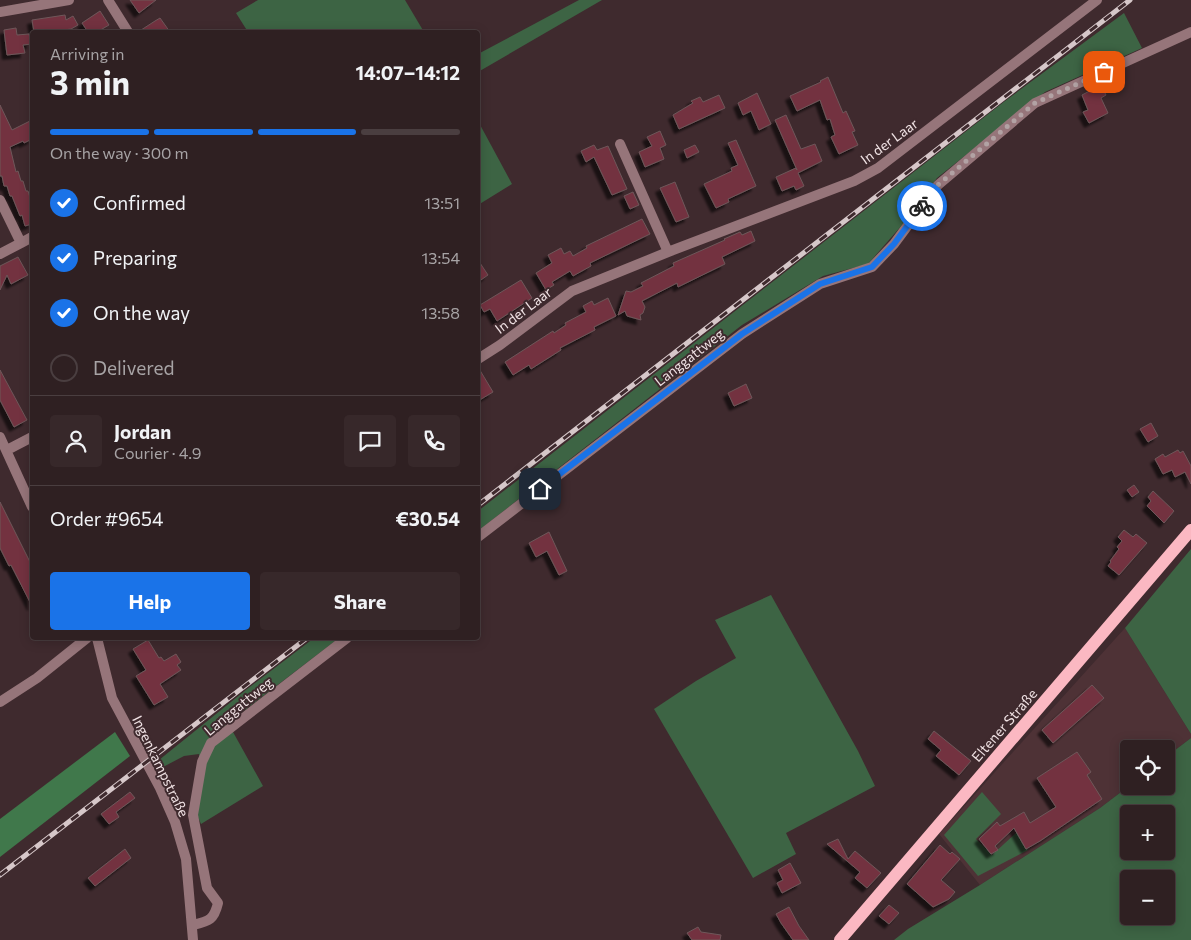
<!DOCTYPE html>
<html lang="en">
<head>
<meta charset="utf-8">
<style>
  :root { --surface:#2f2022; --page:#37282a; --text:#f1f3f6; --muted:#a7a3a5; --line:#4a3e40; --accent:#1a73e8 }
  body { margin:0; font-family:Commissioner,sans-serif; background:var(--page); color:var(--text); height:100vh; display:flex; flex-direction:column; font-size:19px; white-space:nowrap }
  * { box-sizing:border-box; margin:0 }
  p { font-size:16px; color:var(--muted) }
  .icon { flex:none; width:28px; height:28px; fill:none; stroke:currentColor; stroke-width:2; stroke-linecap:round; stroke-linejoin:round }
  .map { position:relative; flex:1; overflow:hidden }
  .panel { position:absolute; left:30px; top:30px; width:450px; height:610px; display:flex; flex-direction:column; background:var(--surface); border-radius:5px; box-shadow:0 2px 12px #0003,0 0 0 1px var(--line) }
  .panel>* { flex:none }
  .tools { position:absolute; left:1120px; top:740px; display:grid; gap:10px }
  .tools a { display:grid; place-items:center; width:55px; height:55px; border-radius:5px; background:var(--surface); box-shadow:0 2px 12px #0003,0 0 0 1px var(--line); font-size:25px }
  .pin { position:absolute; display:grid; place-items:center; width:42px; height:42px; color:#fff; margin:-21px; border-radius:10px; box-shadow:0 2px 8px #0006 }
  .courier { position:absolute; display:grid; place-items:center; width:50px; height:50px; margin:-25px; border:4px solid #1a73e8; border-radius:50%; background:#fff; color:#222; box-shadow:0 1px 6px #0007 }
  .head em { font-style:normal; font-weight:700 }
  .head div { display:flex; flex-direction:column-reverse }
  .head { display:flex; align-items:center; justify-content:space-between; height:85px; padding:0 20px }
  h1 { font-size:32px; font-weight:700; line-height:38px }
  .bar { display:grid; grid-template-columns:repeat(4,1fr); gap:8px 5px; align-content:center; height:60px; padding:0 20px }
  .bar i { height:6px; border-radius:4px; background:var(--line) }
  .bar .current { background:var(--accent) }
  .bar p { grid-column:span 4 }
  .line { display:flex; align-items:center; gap:12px; padding:0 20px; border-top:1px solid var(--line) }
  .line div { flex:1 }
  .round { display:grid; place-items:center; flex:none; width:52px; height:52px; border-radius:5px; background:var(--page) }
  ol { padding:0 20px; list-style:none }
  li { display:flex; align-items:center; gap:15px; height:55px }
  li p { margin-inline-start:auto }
  li .icon { padding:5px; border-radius:50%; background:var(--accent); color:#fff; stroke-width:4 }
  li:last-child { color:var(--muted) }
  li i { width:28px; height:28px; border:2px solid var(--line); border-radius:50% }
  .cta { display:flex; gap:10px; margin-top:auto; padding:10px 20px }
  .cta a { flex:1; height:58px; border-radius:5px; background:var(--accent); color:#fff; font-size:20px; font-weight:700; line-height:58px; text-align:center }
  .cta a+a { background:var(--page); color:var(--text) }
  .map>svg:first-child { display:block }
  .built { fill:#4e3236 }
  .green { fill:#3d6444; fill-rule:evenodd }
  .forest { fill:#40784b }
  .building { fill:#73323f; stroke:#6e575a; filter:url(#shadow) }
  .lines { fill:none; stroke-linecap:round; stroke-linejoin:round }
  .street { stroke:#96757a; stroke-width:10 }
  .primary { stroke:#fbb8c2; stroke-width:12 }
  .rail-casing { stroke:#d6c7c9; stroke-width:5 }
  .rail { stroke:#3f2a2e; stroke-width:3; stroke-dasharray:9; stroke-linecap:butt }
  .done { stroke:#b2a2a4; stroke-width:5; stroke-dasharray:0 9 }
  .route { stroke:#1a73e8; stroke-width:6 }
  .labels { text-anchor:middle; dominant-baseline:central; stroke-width:4; stroke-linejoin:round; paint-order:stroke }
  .street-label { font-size:14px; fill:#f0e2e4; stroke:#3f2a2e }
</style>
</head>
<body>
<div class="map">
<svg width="1191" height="940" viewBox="0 0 1191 940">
  <defs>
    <filter id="shadow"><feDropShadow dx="-4.5" dy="4.5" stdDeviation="1" flood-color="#0009"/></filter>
  </defs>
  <rect width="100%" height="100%" fill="#3f2a2e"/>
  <path class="built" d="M1125,628l66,106v4l-25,19v-8h-37v37l-29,22 -120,77 -41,-51z"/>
  <path class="green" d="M258,0h147l19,32h-176l-12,-19z
    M579,0h23l-124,72v-18z
    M1124,13l18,35 -97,44 -108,86 -35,47 -34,39 -45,12 -81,49 -264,206v-20l527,-410z
    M478,121l34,63 -34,21z
    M1191,549v185l-66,-106z
    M771,595l87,156 17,35 -89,47 10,21 -43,24 -99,-169 42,-28 40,-23 -21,-38z
    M314,638h25l-111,85 35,63 -62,38 -3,-7 1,-63 -15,2 -21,11 -4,-7 88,-71z
    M1191,738v202h-297l14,-11 72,-44 120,-77 29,-22h37v-29zM1129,814h37v37h-37zM1129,879h37v37h-37z
    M982,792l19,22 -25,25 16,16 25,-23 11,18 -50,26 -34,-41z"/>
  <path class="forest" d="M115,732l15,24 -130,101v-38z"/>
  <path class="building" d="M130,0h26l-17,13z
    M100,11l9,14 -12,7h-9l-6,-9z
    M65,15l1,5 7,-4 5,9 -7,4 -23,3h-14l-2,-12z
    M160,18l10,14h-32l17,-11z
    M16,28l1,7 12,-1 2,10 -8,1 2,8 -18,2 -3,-25z
    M828,77l15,36 3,-2 9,20 -3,1 6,13 -19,9 -8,-17 4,-2 -5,-16 -3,1 -7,-20 -23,11 -7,-15 31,-14 -1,-1z
    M1101,85l5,10 -5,3 7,15 -19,10 -6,-11 5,-2 -6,-15z
    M757,93l14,31 -12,6 -8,-19 -8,4 -5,-12z
    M719,95l6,13 -46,21 -6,-14 20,-12 -2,-2 9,-4 3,5z
    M0,105l12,25 20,-10v19l-8,4 -1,-2 -13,6 6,25 2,-1 3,10h2l3,10h2l3,10h1v23l-7,2 -3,-11 -2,1 -8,-20h-2l-3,-10h-3l-2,-10h-2z
    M786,115l15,34 14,-5 7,17 -24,12 6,13 -8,4 -2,-4 -12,5 -6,-14 20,-9 1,2 -22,-50z
    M660,131l6,14 -6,3 4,11 -19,8 -6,-15 13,-6 -5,-9z
    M736,140l20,46 -28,13 1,3 -13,6 -12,-24 28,-13 -1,-3 7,-3 -10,-22z
    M594,145l3,5 11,-4 19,43 -15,6 -18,-38 -8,5 -5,-11z
    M695,145l4,7 -12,6 -3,-8z
    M675,182l14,35 -13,5 -16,-34z
    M633,192l6,13 -9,4 -6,-13z
    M642,219l8,15 -60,29 1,3 -18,10 -3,-5 -18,11 2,3 -8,5 -10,-17 16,-10 -4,-8 13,-7 3,6 6,-3 3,5 14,-8 -1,-2z
    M751,231l4,10 -33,16 3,7 -47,23 -1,-4 -35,18 3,6 -2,6 -3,2 1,5 -14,-4 -2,-5 -7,4 8,-24 5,1 12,-6 -2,-3 33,-17 -1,-3 52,-23 -1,-1 16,-7 2,3z
    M18,257l10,18 -17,9 -4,-9 -7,15v-24z
    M478,260l10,15 -10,7z
    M521,280l11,18 -35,23 -7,-12 -6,3 -4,-7z
    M608,298l8,18 -22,11 1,3 -35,18 1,2 -30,19 -2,-4 -16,10 -8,-13 48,-31 1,2 12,-8 -1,-2 21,-11 -3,-6 9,-5 2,4z
    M478,367l15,25 -15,9z
    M0,370l27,50 -13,7 -14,-27z
    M746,384l6,14 -18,8 -6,-13z
    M1151,423l7,13 -10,6 -8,-13z
    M1178,450l2,3 3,-2 8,15v18l-6,-12 -10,5 -3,-7 -9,4 -8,-15 8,-5 2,3z
    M1134,485l5,7 -7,5 -5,-7z
    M1153,491l21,20 -10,12 -17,-17 4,-5 -3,-4z
    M0,502l32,64v40l-21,-41 -2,1 -9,-18z
    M1124,530l9,7 3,-3 11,9 -28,32 -11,-9 3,-4 -1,-1 9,-12 -2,-2 5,-6 -4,-4z
    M549,532l18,39 -8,4 -12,-24 -11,6 -7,-14z
    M148,640l11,18 2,-1 3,4 12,-7 5,8 -4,3 4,5 -21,14 8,13 -14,8 -18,-29 10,-6 -13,-21z
    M1092,685l12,13 -51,45 -11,-13z
    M934,731l37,30 -12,14 -23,-19 5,-6 -13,-11z
    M1077,752l14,20 -4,3 15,24 -62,42 -14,8 -12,-21 -19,18 3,4 -7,4 -12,-15 18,-17 3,4 24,-14 6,11 26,-16 -19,-29z
    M130,792l5,6 -19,14 3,5 -10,7 -8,-10z
    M838,839l10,20 7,-8 26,22 -14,15 -12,-10 5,-6 -33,-28z
    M940,845l10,9 2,-2 8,7 -19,21 14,12 -6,7 -16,8 -26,-23z
    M125,849l6,9 -36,28 -7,-8z
    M790,863l11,20 -19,10 -5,-10 6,-3 -5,-10z
    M889,905l10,8 -10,11 -10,-8z
    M789,907l10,19 10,14h-16l-12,-17 -5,-9z
    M698,927l3,5 20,3 -1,5h-28l-5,-7z"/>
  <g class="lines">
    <path class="street" d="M108,0l20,32
      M0,12l69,-12
      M620,144l48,108
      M0,200l21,43 -21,11
      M21,243l11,-6
      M478,359l22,-14 72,-54 96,-39 186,-71 24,-13 219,-168
      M0,437l32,70
      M7,450l25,-13
      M478,537l264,-203 78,-50 52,-17 22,-23 44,-59 97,-82 156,-71
      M97,638l15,60 48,90 15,34 11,37 7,81
      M0,702l37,-24 50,-40
      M193,925c16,-4 21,-5 25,-22l-11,-15 -14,-73 9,-53 9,-19 136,-105"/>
    <path class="primary" d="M840,940l351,-410"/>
    <defs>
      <path id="rail" d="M478,505l652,-505
        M0,875l307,-237"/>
    </defs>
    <use href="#rail" class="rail-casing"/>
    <use href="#rail" class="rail"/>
  </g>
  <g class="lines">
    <path class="done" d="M922,206l16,-21 97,-82 69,-31"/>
    <path class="route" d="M540,489l202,-155 78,-50 52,-17 22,-23 28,-38"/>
  </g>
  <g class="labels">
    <g class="street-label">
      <text transform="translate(889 141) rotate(-36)">In der Laar</text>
      <text transform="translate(523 310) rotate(-37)">In der Laar</text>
      <text transform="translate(689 357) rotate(-38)">Langgattweg</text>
      <text transform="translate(238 706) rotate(-39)">Langgattweg</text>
      <text transform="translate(1004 725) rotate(-49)">Eltener Straße</text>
      <text transform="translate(161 766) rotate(64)">Ingenkampstraße</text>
    </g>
  </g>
</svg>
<div class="tools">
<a><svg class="icon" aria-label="locate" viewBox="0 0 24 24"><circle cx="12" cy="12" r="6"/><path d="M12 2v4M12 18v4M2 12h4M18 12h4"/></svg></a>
<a>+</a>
<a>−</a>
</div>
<div class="pin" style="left:1104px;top:72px;background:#ea580c"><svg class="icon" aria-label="bag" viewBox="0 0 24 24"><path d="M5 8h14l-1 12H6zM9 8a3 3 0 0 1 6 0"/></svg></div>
<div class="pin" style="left:540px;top:489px;background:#1f2937"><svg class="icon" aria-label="home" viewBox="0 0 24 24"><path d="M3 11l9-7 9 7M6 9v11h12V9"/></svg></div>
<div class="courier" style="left:922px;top:206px"><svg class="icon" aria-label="bike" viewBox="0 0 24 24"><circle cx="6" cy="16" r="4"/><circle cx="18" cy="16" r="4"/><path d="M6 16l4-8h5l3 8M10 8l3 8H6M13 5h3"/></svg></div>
<section class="panel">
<div class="head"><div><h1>3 min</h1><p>Arriving in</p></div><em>14:07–14:12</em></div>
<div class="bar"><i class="current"></i><i class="current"></i><i class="current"></i><i></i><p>On the way · 300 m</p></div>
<ol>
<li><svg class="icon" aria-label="check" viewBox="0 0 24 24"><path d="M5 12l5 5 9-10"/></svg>Confirmed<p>13:51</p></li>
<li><svg class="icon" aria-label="check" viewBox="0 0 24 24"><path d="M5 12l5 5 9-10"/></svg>Preparing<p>13:54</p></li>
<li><svg class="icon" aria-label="check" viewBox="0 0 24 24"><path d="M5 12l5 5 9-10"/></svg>On the way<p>13:58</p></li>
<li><i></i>Delivered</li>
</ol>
<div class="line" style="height:90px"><a class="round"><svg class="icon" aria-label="person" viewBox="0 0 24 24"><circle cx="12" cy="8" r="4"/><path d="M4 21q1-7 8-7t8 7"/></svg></a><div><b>Jordan</b><p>Courier · 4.9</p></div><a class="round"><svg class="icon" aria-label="chat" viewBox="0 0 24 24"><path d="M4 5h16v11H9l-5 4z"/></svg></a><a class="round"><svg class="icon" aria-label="phone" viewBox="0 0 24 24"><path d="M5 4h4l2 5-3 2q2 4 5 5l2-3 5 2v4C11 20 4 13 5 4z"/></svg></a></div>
<div class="line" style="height:65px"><div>Order #9654</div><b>€30.54</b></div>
<div class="cta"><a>Help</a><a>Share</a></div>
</section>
</div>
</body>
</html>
